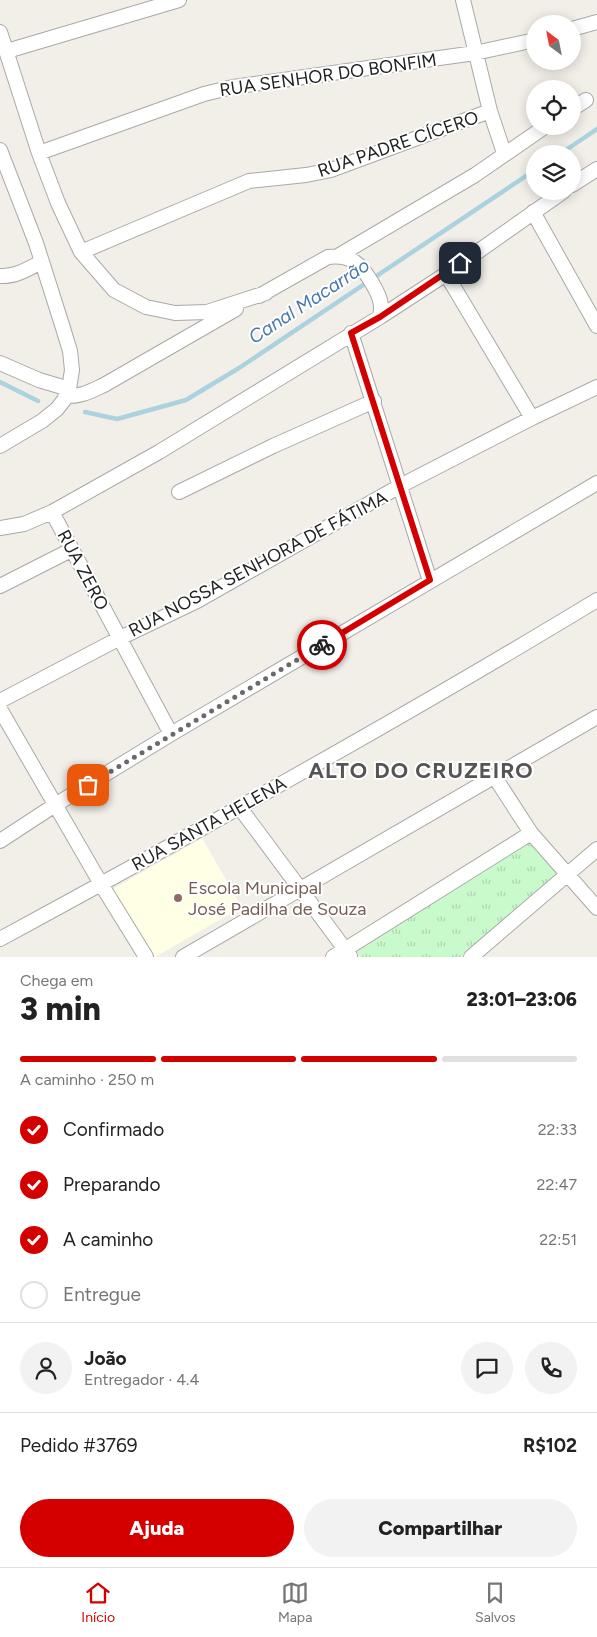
<!DOCTYPE html>
<html lang="pt">
<head>
<meta charset="utf-8">
<style>
  :root { --surface:#fff; --page:#f2f2f2; --text:#222; --muted:#767676; --line:#e0e0e0; --accent:#d40000 }
  body { margin:0; font-family:Figtree,sans-serif; background:var(--page); color:var(--text); height:100vh; display:flex; flex-direction:column; font-size:19px; white-space:nowrap }
  * { box-sizing:border-box; margin:0 }
  p { font-size:16px; color:var(--muted) }
  .icon { flex:none; width:28px; height:28px; fill:none; stroke:currentColor; stroke-width:2; stroke-linecap:round; stroke-linejoin:round }
  .map { position:relative; height:957px; overflow:hidden }
  .side { display:flex; flex-direction:column; background:var(--surface); flex:1 }
  .side>* { flex:none }
  .needle { width:32px; rotate:328deg }
  .buttons { position:absolute; left:526px; top:15px; display:grid; gap:10px }
  .buttons a { display:grid; place-items:center; width:55px; height:55px; border-radius:50%; background:var(--surface); box-shadow:0 2px 12px #0003; font-size:25px }
  .pin { position:absolute; display:grid; place-items:center; width:42px; height:42px; color:#fff; margin:-21px; border-radius:10px; box-shadow:0 2px 8px #0006 }
  .courier { position:absolute; display:grid; place-items:center; width:50px; height:50px; margin:-25px; border:4px solid #d40000; border-radius:50%; background:#fff; color:#222; box-shadow:0 1px 6px #0007 }
  .summary em { font-style:normal; font-weight:800 }
  .summary div { display:flex; flex-direction:column-reverse }
  .summary { display:flex; align-items:center; justify-content:space-between; height:85px; padding:0 20px }
  h1 { font-size:32px; font-weight:800; line-height:38px }
  .bar { display:grid; grid-template-columns:repeat(4,1fr); gap:8px 5px; align-content:center; height:60px; padding:0 20px }
  .bar i { height:6px; border-radius:4px; background:var(--line) }
  .bar .current { background:var(--accent) }
  .bar p { grid-column:span 4 }
  .line { display:flex; align-items:center; gap:12px; padding:0 20px; border-top:1px solid var(--line) }
  .line div { flex:1 }
  .round { display:grid; place-items:center; flex:none; width:52px; height:52px; border-radius:26px; background:var(--page) }
  ol { padding:0 20px; list-style:none }
  li { display:flex; align-items:center; gap:15px; height:55px }
  li p { margin-inline-start:auto }
  li .icon { padding:5px; border-radius:50%; background:var(--accent); color:#fff; stroke-width:4 }
  li:last-child { color:var(--muted) }
  li i { width:28px; height:28px; border:2px solid var(--line); border-radius:50% }
  .primary-button { display:flex; gap:10px; margin-top:auto; padding:10px 20px }
  .primary-button a { flex:1; height:58px; border-radius:30px; background:var(--accent); color:#fff; font-size:20px; font-weight:800; line-height:58px; text-align:center }
  .primary-button a+a { background:var(--page); color:var(--text) }
  .tab-bar { display:flex; justify-content:space-around; align-items:center; height:70px; border-top:1px solid var(--line); background:var(--surface); font-size:14px; color:var(--muted) }
  .tab-bar a { display:grid; justify-items:center; gap:2px }
  .tab-bar .current { color:var(--accent) }
  .map>svg:first-child { display:block }
  .education { fill:#ffffe5 }
  .park { fill:url(#park-tufts) }
  .lines { fill:none; stroke-linecap:round; stroke-linejoin:round }
  .stream { stroke:#aad3df; stroke-width:4.5 }
  .minor-casing { stroke:#a9a9a9; stroke-width:16 }
  .minor { stroke:#fff; stroke-width:14 }
  .done { stroke:#6b6a68; stroke-width:5; stroke-dasharray:0 9 }
  .route { stroke:#d40000; stroke-width:6 }
  .education-dot { fill:#8d6e63; stroke:#fff; stroke-width:2 }
  .labels { text-anchor:middle; dominant-baseline:central; stroke-width:4; stroke-linejoin:round; paint-order:stroke }
  .street-label { font-size:18px; fill:#222; stroke:#fff }
  .education-label { font-size:18px; fill:#785e54; stroke:#fff; text-anchor:start }
  .water-label { font-size:19px; font-style:italic; fill:#4a7aab; stroke:#fff }
  .district-label { font-size:22px; font-weight:bold; letter-spacing:1px; fill:#555; stroke:#fff }
</style>
</head>
<body>
<div class="map">
<svg width="597" height="957" viewBox="0 0 597 957">
  <defs>
    <pattern id="park-tufts" width="24" height="20" patternUnits="userSpaceOnUse" patternTransform="scale(1.25)"><rect width="24" height="20" fill="#c8facc"/><path d="M3 7l-1-3M5 7V3M7 7l1-3M15 17l-1-3M17 17v-4M19 17l1-3" fill="none" stroke="#acd6af"/></pattern>
  </defs>
  <rect width="100%" height="100%" fill="#f2efe9"/>
  <path class="education" d="M202,838l40,69 -87,50h-3l-39,-68z"/>
  <path class="park" d="M530,837l31,36 -101,84h-99l-5,-6z"/>
  <g class="lines">
    <path class="stream" d="M560,154l37,-25
      M0,382l38,19
      M85,412l32,7 69,-19 53,-32 296,-198"/>
    <defs>
      <path id="minor" d="M463,0l27,111 14,42
        M572,29l25,-7
        M0,32l39,121 19,50 23,49 33,38 32,17 29,6 32,-1 59,-19
        M7,51l172,-51
        M572,109l14,-9
        M0,150l36,93 27,85 7,23 2,19 -3,19 -5,11 -7,9 -15,12 -42,25
        M39,153l165,-59 29,-7 242,-34 60,-13
        M572,185l25,-16
        M533,212l64,114
        M81,252l168,-71 57,-6 25,-5 159,-59
        M338,256l137,-81 71,-49
        M446,274l86,144
        M0,276c15,1 28,-7 41,-14
        M259,296l69,-39c23,-3 33,7 44,26 7,12 11,20 8,34
        M351,333l79,248
        M0,363l39,17 30,9
        M66,396c15,1 25,-5 38,-11l132,-76
        M179,492l94,-46 101,-45
        M52,512l119,222
        M0,528l24,-4 28,-12 107,-60 221,-135 66,-43 118,-83
        M0,586l71,-36
        M0,701l120,-63 77,-37 203,-115 132,-68 65,-31
        M0,709l101,175 45,73
        M494,776l37,57 66,75
        M240,808l110,148
        M0,841l55,-36 116,-71 426,-251
        M0,939c201,-109 401,-220 597,-339
        M183,957l414,-240
        M333,957l198,-124
        M471,957l126,-108"/>
    </defs>
    <use href="#minor" class="minor-casing"/>
    <use href="#minor" class="minor"/>
  </g>
  <g class="lines">
    <path class="done" d="M88,785l234,-140"/>
    <path class="route" d="M322,645l108,-65 -79,-247 29,-16 80,-54"/>
  </g>
  <circle class="education-dot" cx="178" cy="898" r="5"/>
  <g class="labels">
    <g class="street-label">
      <text transform="translate(328 75) rotate(-8)">RUA SENHOR DO BONFIM</text>
      <text transform="translate(398 144) rotate(-19)">RUA PADRE CÍCERO</text>
      <text transform="translate(258 564) rotate(-28)">RUA NOSSA SENHORA DE FÁTIMA</text>
      <text transform="translate(83 570) rotate(62)">RUA ZERO</text>
      <text transform="translate(209 824) rotate(-29)">RUA SANTA HELENA</text>
    </g>
    <g class="education-label">
      <text x="188" y="888">Escola Municipal<tspan x="188" dy="21">José Padilha de Souza</tspan></text>
    </g>
    <g class="water-label">
      <text transform="translate(309 301) rotate(-33)">Canal Macarrão</text>
    </g>
    <g class="district-label">
      <text x="421" y="770">ALTO DO CRUZEIRO</text>
    </g>
  </g>
</svg>
<div class="buttons">
<a><svg class="needle" viewBox="-14 -14 28 28"><path d="M0-13l5 13h-10z" fill="#e53935"/><path d="M0 13l5-13h-10z" fill="#767676"/></svg></a>
<a><svg class="icon" aria-label="locate" viewBox="0 0 24 24"><circle cx="12" cy="12" r="6"/><path d="M12 2v4M12 18v4M2 12h4M18 12h4"/></svg></a>
<a><svg class="icon" aria-label="layers" viewBox="0 0 24 24"><path d="M12 4l9 5-9 5-9-5zM3 14l9 5 9-5"/></svg></a>
</div>
<div class="pin" style="left:88px;top:785px;background:#ea580c"><svg class="icon" aria-label="bag" viewBox="0 0 24 24"><path d="M5 8h14l-1 12H6zM9 8a3 3 0 0 1 6 0"/></svg></div>
<div class="pin" style="left:460px;top:263px;background:#1f2937"><svg class="icon" aria-label="home" viewBox="0 0 24 24"><path d="M3 11l9-7 9 7M6 9v11h12V9"/></svg></div>
<div class="courier" style="left:322px;top:645px"><svg class="icon" aria-label="bike" viewBox="0 0 24 24"><circle cx="6" cy="16" r="4"/><circle cx="18" cy="16" r="4"/><path d="M6 16l4-8h5l3 8M10 8l3 8H6M13 5h3"/></svg></div>
</div>
<section class="side">
<div class="summary"><div><h1>3 min</h1><p>Chega em</p></div><em>23:01–23:06</em></div>
<div class="bar"><i class="current"></i><i class="current"></i><i class="current"></i><i></i><p>A caminho · 250 m</p></div>
<ol>
<li><svg class="icon" aria-label="check" viewBox="0 0 24 24"><path d="M5 12l5 5 9-10"/></svg>Confirmado<p>22:33</p></li>
<li><svg class="icon" aria-label="check" viewBox="0 0 24 24"><path d="M5 12l5 5 9-10"/></svg>Preparando<p>22:47</p></li>
<li><svg class="icon" aria-label="check" viewBox="0 0 24 24"><path d="M5 12l5 5 9-10"/></svg>A caminho<p>22:51</p></li>
<li><i></i>Entregue</li>
</ol>
<div class="line" style="height:90px"><a class="round"><svg class="icon" aria-label="person" viewBox="0 0 24 24"><circle cx="12" cy="8" r="4"/><path d="M4 21q1-7 8-7t8 7"/></svg></a><div><b>João</b><p>Entregador · 4.4</p></div><a class="round"><svg class="icon" aria-label="chat" viewBox="0 0 24 24"><path d="M4 5h16v11H9l-5 4z"/></svg></a><a class="round"><svg class="icon" aria-label="phone" viewBox="0 0 24 24"><path d="M5 4h4l2 5-3 2q2 4 5 5l2-3 5 2v4C11 20 4 13 5 4z"/></svg></a></div>
<div class="line" style="height:65px"><div>Pedido #3769</div><b>R$102</b></div>
<div class="primary-button"><a>Ajuda</a><a>Compartilhar</a></div>
</section>
<nav class="tab-bar">
<a class="current"><svg class="icon" aria-label="home" viewBox="0 0 24 24"><path d="M3 11l9-7 9 7M6 9v11h12V9"/></svg>Início</a>
<a><svg class="icon" aria-label="map" viewBox="0 0 24 24"><path d="M3 6l6-2 6 2 6-2v14l-6 2-6-2-6 2zM9 4v14M15 6v14"/></svg>Mapa</a>
<a><svg class="icon" aria-label="saved" viewBox="0 0 24 24"><path d="M7 4h10v16l-5-4-5 4z"/></svg>Salvos</a>
</nav>
</body>
</html>
